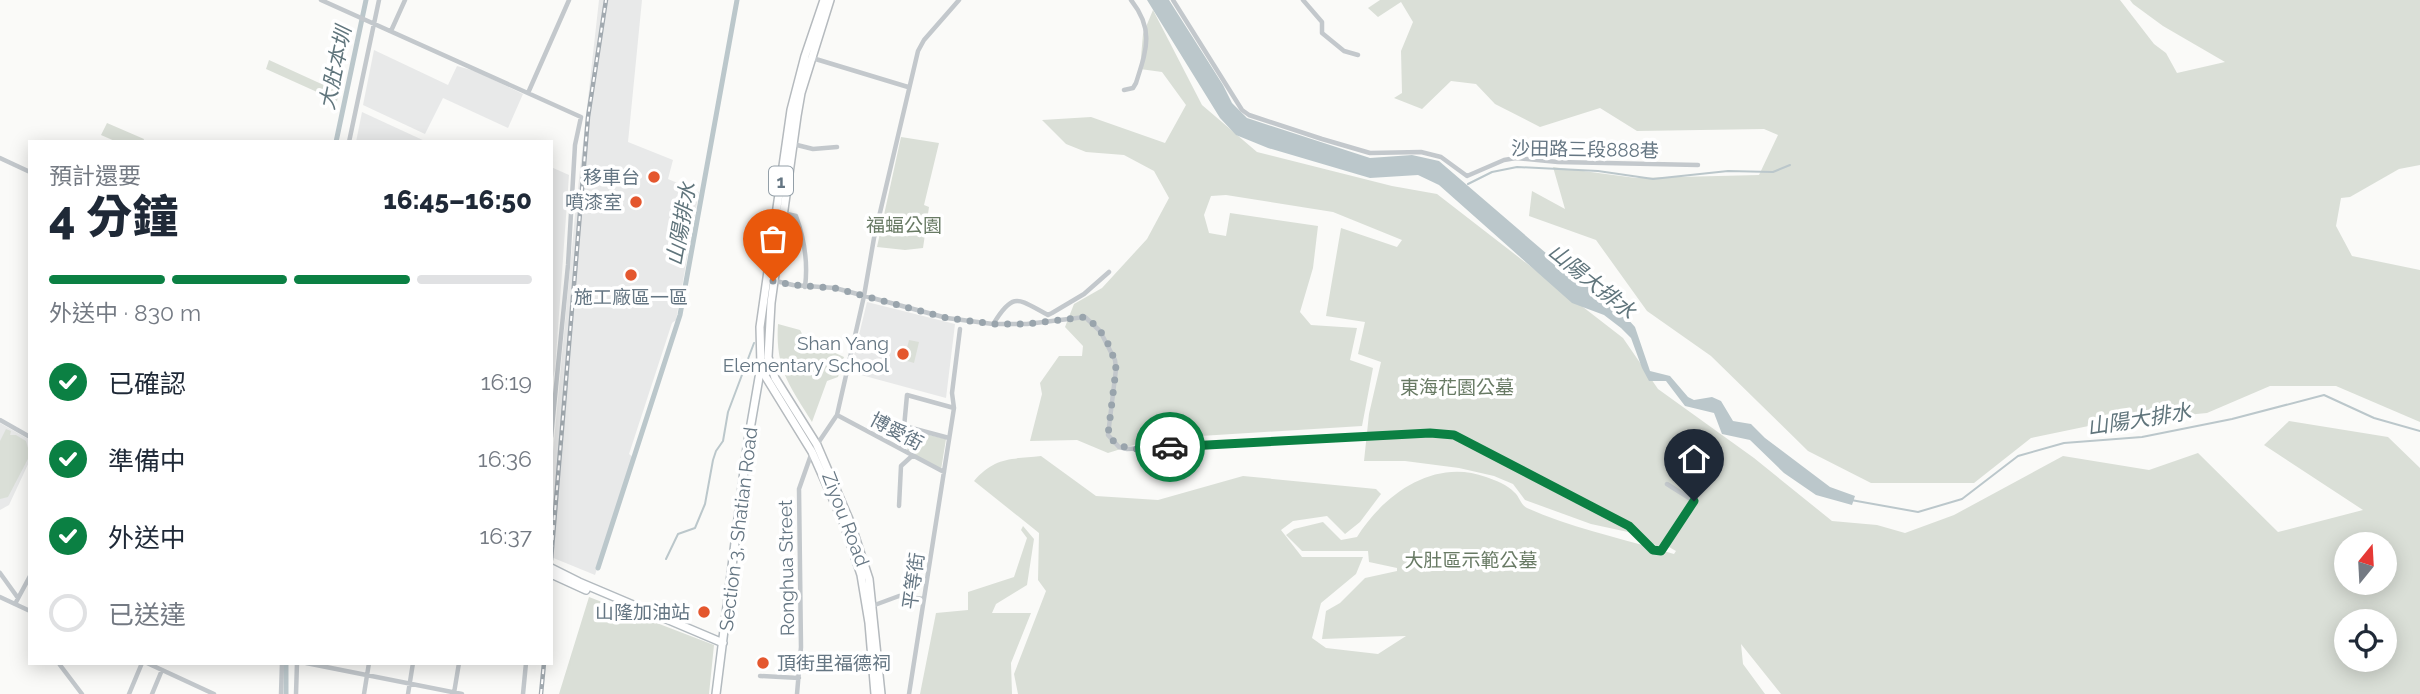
<!DOCTYPE html>
<html lang="zh-TW">
<head>
<meta charset="utf-8">
<style>
  :root { --surface:#fff; --page:#f2f2f3; --text:#1f2937; --muted:#747a83; --line:#e0e1e3; --accent:#0b8043 }
  body { margin:0; font-family:Raleway,"Noto Sans TC",sans-serif; background:var(--page); color:var(--text); height:100vh; display:flex; flex-direction:column; font-size:26px; white-space:nowrap }
  * { box-sizing:border-box; margin:0 }
  p { font-size:23px; color:var(--muted) }
  .icon { flex:none; width:38px; height:38px; fill:none; stroke:currentColor; stroke-width:2; stroke-linecap:round; stroke-linejoin:round }
  .map { position:relative; flex:1; overflow:hidden }
  .drawer { position:absolute; left:28px; top:140px; width:525px; height:525px; display:flex; flex-direction:column; background:var(--surface); border-radius:0px; box-shadow:0 4px 18px #0003 }
  .drawer>* { flex:none }
  .needle { width:46px; rotate:18deg }
  .fabs { position:absolute; left:2334px; top:532px; display:grid; gap:14px }
  .fabs a { display:grid; place-items:center; width:63px; height:63px; border-radius:50%; background:var(--surface); box-shadow:0 4px 18px #0003; font-size:35px }
  .pin { position:absolute; display:grid; place-items:center; width:60px; height:60px; color:#fff; margin:-72px -30px; border-radius:50% 50% 50% 0; rotate:-45deg; box-shadow:0 0 7px #0007 }
  .pin .icon { rotate:45deg }
  .courier { position:absolute; display:grid; place-items:center; width:70px; height:70px; margin:-35px; border:5px solid #0b8043; border-radius:50%; background:#fff; color:#222; box-shadow:0 2px 9px #0007 }
  .overview em { font-style:normal; font-weight:800 }
  .overview div { display:flex; flex-direction:column-reverse }
  .overview { display:flex; align-items:center; justify-content:space-between; height:119px; padding:0 21px }
  h1 { font-size:46px; font-weight:800; line-height:52px }
  .bar { display:grid; grid-template-columns:repeat(4,1fr); gap:10px 7px; align-content:center; height:84px; padding:0 21px }
  .bar i { height:9px; border-radius:5px; background:var(--line) }
  .bar .on { background:var(--accent) }
  .bar p { grid-column:span 4 }
  ol { padding:0 21px; list-style:none }
  li { display:flex; align-items:center; gap:21px; height:77px }
  li p { margin-inline-start:auto }
  li .icon { padding:7px; border-radius:50%; background:var(--accent); color:#fff; stroke-width:4 }
  li:last-child { color:var(--muted) }
  li i { width:38px; height:38px; border:4px solid var(--line); border-radius:50% }
  .map>svg:first-child { display:block }
  .built { fill:#e8e9e9 }
  .green { fill:#dadfd7; fill-rule:evenodd }
  .water { fill:#bbc7cb }
  .lines { fill:none; stroke-linecap:round; stroke-linejoin:round }
  .stream { stroke:#bbc7cb; stroke-width:2 }
  .canal { stroke:#bbc7cb; stroke-width:5 }
  .secondary-casing { stroke:#b3babf; stroke-width:10 }
  .primary-casing { stroke:#b5babe; stroke-width:10 }
  .street { stroke:#c3c8cc; stroke-width:4.5 }
  .secondary { stroke:#fff; stroke-width:7 }
  .primary { stroke:#fff; stroke-width:7 }
  .rail-casing { stroke:#a2aab0; stroke-width:4.5 }
  .rail { stroke:#fff; stroke-width:2; stroke-dasharray:5; stroke-linecap:butt }
  .done { stroke:#99a4ac; stroke-width:7; stroke-dasharray:0 12.6 }
  .route { stroke:#0b8043; stroke-width:9 }
  .poi-dot { fill:#e4572e; stroke:#fff; stroke-width:2.5 }
  .labels { text-anchor:middle; dominant-baseline:central; stroke-width:7; stroke-linejoin:round; paint-order:stroke }
  .shield { fill:#fff; stroke:#939fa8; stroke-width:2 }
  .shield-label { font-size:18px; font-weight:bold; fill:#657683 }
  .street-label { font-size:19px; fill:#657683; stroke:#fff }
  .poi-label { font-size:19px; fill:#657683; stroke:#fff; text-anchor:end }
  .park-label { font-size:19px; fill:#687a64; stroke:#fff }
  .water-label { font-size:21px; font-style:italic; fill:#60757c; stroke:#fff }
</style>
</head>
<body>
<div class="map">
<svg width="2420" height="694" viewBox="0 0 2420 694">
  <rect width="100%" height="100%" fill="#fafaf8"/>
  <path class="built" d="M599,0h43l-14,142 45,18 -5,19 31,13 -23,128 -4,3 -43,131 5,4 -39,117 -44,-18v-83l24,-259z
    M374,50l74,35 9,-19 18,5 48,23 -15,34 -65,-30 -18,36 -62,-29z
    M362,112l65,30h-71z
    M551,167l18,8 -14,195 -4,16z
    M867,302l88,22 -9,74 -96,-26z
    M0,423l30,17v20l-21,45 -9,5z"/>
  <path class="green" d="M1380,0h740l34,44 12,9 11,20 48,-11 -62,-36 -30,-22 -3,-4h290v165l-21,4 -49,28 -9,1 -5,28 16,30 68,14v152l-84,-36h-66l-63,27 -104,10 -72,15 -57,45h-103l-63,-32 -97,-95 -64,-45 -51,-71 -67,-24 3,-25 33,18 -12,-42 83,11 123,-3 19,-40 -14,-6 -127,2 -37,-23 -60,19 -45,-23 -19,-20 -25,-3 -29,28 -28,-11 8,-5 -1,-42 12,-29 -12,-20 -23,15 -10,-9z
    M1153,10l49,95 55,47 135,34 45,8 186,144 35,51 96,69 78,63 45,4 28,8 49,-18 109,-59 86,14 49,-17 80,79 85,-22 -99,-65 25,-24 99,16 32,31v226h-639l-40,-50 2,20 22,30h-747l-4,-20 32,-83 -8,-11 1,-47 -65,-52c20,-24 38,-22 67,-25l55,40 62,4 85,-24 133,13 5,5 -21,28 -15,12 -18,-18 -34,5 -12,9 21,27h61l-7,17 -35,29 -9,35 14,10 52,6 28,-18 -84,3 4,-28 14,-8 25,-25 32,-7v-3l-28,-6 -1,-11h-66l-16,-16 8,-6 29,-7 18,18 16,-3c27,-43 77,-79 129,-60 9,3 22,8 28,15 6,5 6,12 13,16 42,19 89,29 133,42l14,4 2,-3 -7,-4 -7,1 -34,-16 -37,-8 -66,-24 -12,-16 -19,-8 -35,-8 -54,-7h-41l5,-47 12,-52 -23,-8 7,-32 -39,-6 15,-88 56,19 5,-7 -69,-28 -107,-17 -15,1 -7,19 5,18 17,3 4,-23 88,13 -5,42 -13,44 11,13 46,3 -7,32 23,8 -11,58 -209,13 -45,14 -31,-13 -47,1 12,-47 -2,-11 19,-27h23l1,-10 -18,-19 9,-23 28,-16 45,-49 22,-41 -15,-27 -30,-16 -38,-3 -20,-8 -24,-24 49,-3 74,26 21,-38 -24,-33 -22,-3 3,-35zM2347,544h38v39h-38zM2347,621h38v39h-38z
    M269,60l70,32 -2,9 -71,-32z
    M107,123l37,16 -1,3h-26l-16,-7z
    M901,137l38,6 -15,62 5,2 -6,41 -18,2 -28,-3z
    M778,324l22,6 5,9 39,18 -6,20 -11,4 -15,41c-22,-36 -37,-53 -34,-98z
    M909,340l10,2 -5,21 -10,-3z
    M6,429l5,2 -1,4h6l10,6 4,14 -22,42 -8,2v-58z
    M909,430l37,9 -5,31 -34,-19z
    M1023,526l11,13 -7,46 -31,19 -4,9h39l-20,50 1,31h-92l16,-81 32,-3v-18l46,-15 13,-39 -6,-8z
    M589,597l125,48 -5,49h-150z"/>
  <path class="water" d="M1147,0h22l54,85 9,18 15,15 123,40 42,-3 27,6 129,111 49,35 18,20 15,44 20,5 18,21 6,3 18,-3 9,4 12,20 18,3 14,14 65,49 25,9 -3,9 -36,-10 -32,-22 -34,-33 -28,-6 -8,-21 -29,-7 -19,-25h-17l-7,-13 -11,-30 -10,-10 -17,-13 -32,-12 -133,-118 -21,-10 -48,3 -102,-30 -32,-13 -16,-17z"/>
  <g class="lines">
    <path class="stream" d="M1468,184l24,-12 25,-5 81,4 55,8 75,-8 45,1 17,-7
      M1851,500l67,12 44,-13 56,-43 46,-13 78,-6 90,-18 92,-24 50,23 46,13
      M666,559l12,-25 17,-6 10,-24 8,-44 3,-9 7,-10 5,-29 26,-69"/>
    <path class="canal" d="M336,142l30,-142
      M598,568l82,-253 57,-315
      M286,663v31"/>
    <defs>
      <path id="secondary" d="M551,568l28,14 144,61
        M551,574l35,16
        M716,694l31,-247 14,-81"/>
      <path id="primary" d="M824,0l-19,56 -14,54 -31,217 1,38 3,9 48,78 32,72 17,51 8,48 6,71
        M830,0l-29,93 -4,23 -26,187 -3,54 7,21 42,67 34,79 18,55 12,115"/>
    </defs>
    <use href="#secondary" class="secondary-casing"/>
    <use href="#primary" class="primary-casing"/>
    <path class="street" d="M321,0l260,117 -6,28 -7,120 -17,172
      M1173,0l69,110 7,5 73,24 48,14 51,-1 20,5 26,19 37,-16 12,-2 42,4 140,3
      M1303,0l19,22v11l22,18 14,4
      M391,31l14,-31
      M809,57l99,30
      M1124,90l9,-2 3,-5c10,-32 19,-53 -5,-83
      M528,93l41,-93
      M349,142l30,-142
      M793,144l20,5 24,-2
      M0,158l30,14
      M783,213l13,3c8,22 12,48 9,71
      M767,279l26,6 42,3 112,30 46,6h34l58,-7 15,14 15,29 1,9 -8,66 11,12 8,2 303,-16 24,2 175,91 24,23 8,2 33,-50 -27,-17
      M994,323c20,-33 25,-23 54,-8l4,-2 32,-19 25,-22
      M837,415l107,57
      M0,420l30,17
      M904,426l45,12
      M902,449l5,-54 47,13
      M899,506l2,-40 12,-11
      M0,573l18,25
      M0,597l30,14
      M15,604l15,-28
      M872,606l27,-10 25,3
      M147,663l67,31
      M306,663l156,31
      M60,665l22,29
      M760,676l39,2
      M454,693l5,-30
      M129,694l13,-31
      M152,694l10,-24
      M281,694l1,-31
      M296,694l1,-31
      M364,694l5,-31
      M408,694l5,-31
      M523,694l3,-31
      M797,694l4,-47 -2,-158 13,-37 25,-37 27,-119 10,-58 44,-187 6,-11 35,-40
      M909,694l45,-286 -2,-15 8,-64"/>
    <use href="#secondary" class="secondary"/>
    <use href="#primary" class="primary"/>
    <defs>
      <path id="rail" d="M551,560l37,-443 18,-117
        M541,694l3,-31"/>
    </defs>
    <use href="#rail" class="rail-casing"/>
    <use href="#rail" class="rail"/>
  </g>
  <g class="lines">
    <path class="done" d="M773,281l20,4 42,3 112,30 46,6h34l58,-7c17,11 28,32 31,52l-8,66c15,20 40,13 62,12"/>
    <path class="route" d="M1170,447l260,-14 24,2 175,91 24,24 8,1 33,-50"/>
  </g>
  <g class="poi-dot">
    <circle cx="654" cy="177" r="7"/>
    <circle cx="636" cy="202" r="7"/>
    <circle cx="631" cy="275" r="7"/>
    <circle cx="903" cy="354" r="7"/>
    <circle cx="704" cy="612" r="7"/>
    <circle cx="763" cy="663" r="7"/>
  </g>
  <g class="labels">
    <rect class="shield" x="769" y="166.5" width="24" height="29" rx="5"/>
    <g class="shield-label">
      <text x="781" y="181">1</text>
    </g>
    <g class="street-label">
      <text transform="translate(1585 149) rotate(1)">沙田路三段888巷</text>
      <text transform="translate(897 431) rotate(28)">博愛街</text>
      <text transform="translate(846 519) rotate(69)">Ziyou Road</text>
      <text transform="translate(738 529) rotate(-83)">Section 3, Shatian Road</text>
      <text transform="translate(786 568) rotate(-91)">Ronghua Street</text>
      <text transform="translate(913 581) rotate(-82)">平等街</text>
    </g>
    <g class="poi-label">
      <text x="640" y="177">移車台</text>
      <text x="622" y="202">噴漆室</text>
      <text x="631" y="297" text-anchor="middle">施工廠區一區</text>
      <text x="889" y="343">Shan Yang<tspan x="889" dy="22">Elementary School</tspan></text>
      <text x="690" y="612">山隆加油站</text>
      <text x="777" y="663" text-anchor="start">頂街里福德祠</text>
    </g>
    <g class="park-label">
      <text x="904" y="225">福蝠公園</text>
      <text x="1457" y="387">東海花園公墓</text>
      <text x="1471" y="560">大肚區示範公墓</text>
    </g>
    <g class="water-label">
      <text transform="translate(335 68) rotate(-78)">大肚本圳</text>
      <text transform="translate(681 224) rotate(-80)">山陽排水</text>
      <text transform="translate(1592 281) rotate(39)">山陽大排水</text>
      <text transform="translate(2139 419) rotate(-9)">山陽大排水</text>
    </g>
  </g>
</svg>
<div class="fabs">
<a><svg class="needle" viewBox="-14 -14 28 28"><path d="M0-13l5 13h-10z" fill="#e53935"/><path d="M0 13l5-13h-10z" fill="#747a83"/></svg></a>
<a><svg class="icon" aria-label="locate" viewBox="0 0 24 24"><circle cx="12" cy="12" r="6"/><path d="M12 2v4M12 18v4M2 12h4M18 12h4"/></svg></a>
</div>
<div class="pin" style="left:773px;top:281px;background:#ea580c"><svg class="icon" aria-label="bag" viewBox="0 0 24 24"><path d="M5 8h14l-1 12H6zM9 8a3 3 0 0 1 6 0"/></svg></div>
<div class="pin" style="left:1694px;top:501px;background:#1f2937"><svg class="icon" aria-label="home" viewBox="0 0 24 24"><path d="M3 11l9-7 9 7M6 9v11h12V9"/></svg></div>
<div class="courier" style="left:1170px;top:447px"><svg class="icon" aria-label="car" viewBox="0 0 24 24"><path d="M5 17H2v-5l4-1 3-4h7l3 4 3 1v5h-3M9 17h6M6 11h13"/><circle cx="7" cy="17" r="2"/><circle cx="17" cy="17" r="2"/></svg></div>
<section class="drawer">
<div class="overview"><div><h1>4 分鐘</h1><p>預計還要</p></div><em>16:45–16:50</em></div>
<div class="bar"><i class="on"></i><i class="on"></i><i class="on"></i><i></i><p>外送中 · 830 m</p></div>
<ol>
<li><svg class="icon" aria-label="check" viewBox="0 0 24 24"><path d="M5 12l5 5 9-10"/></svg>已確認<p>16:19</p></li>
<li><svg class="icon" aria-label="check" viewBox="0 0 24 24"><path d="M5 12l5 5 9-10"/></svg>準備中<p>16:36</p></li>
<li><svg class="icon" aria-label="check" viewBox="0 0 24 24"><path d="M5 12l5 5 9-10"/></svg>外送中<p>16:37</p></li>
<li><i></i>已送達</li>
</ol>
</section>
</div>
</body>
</html>
